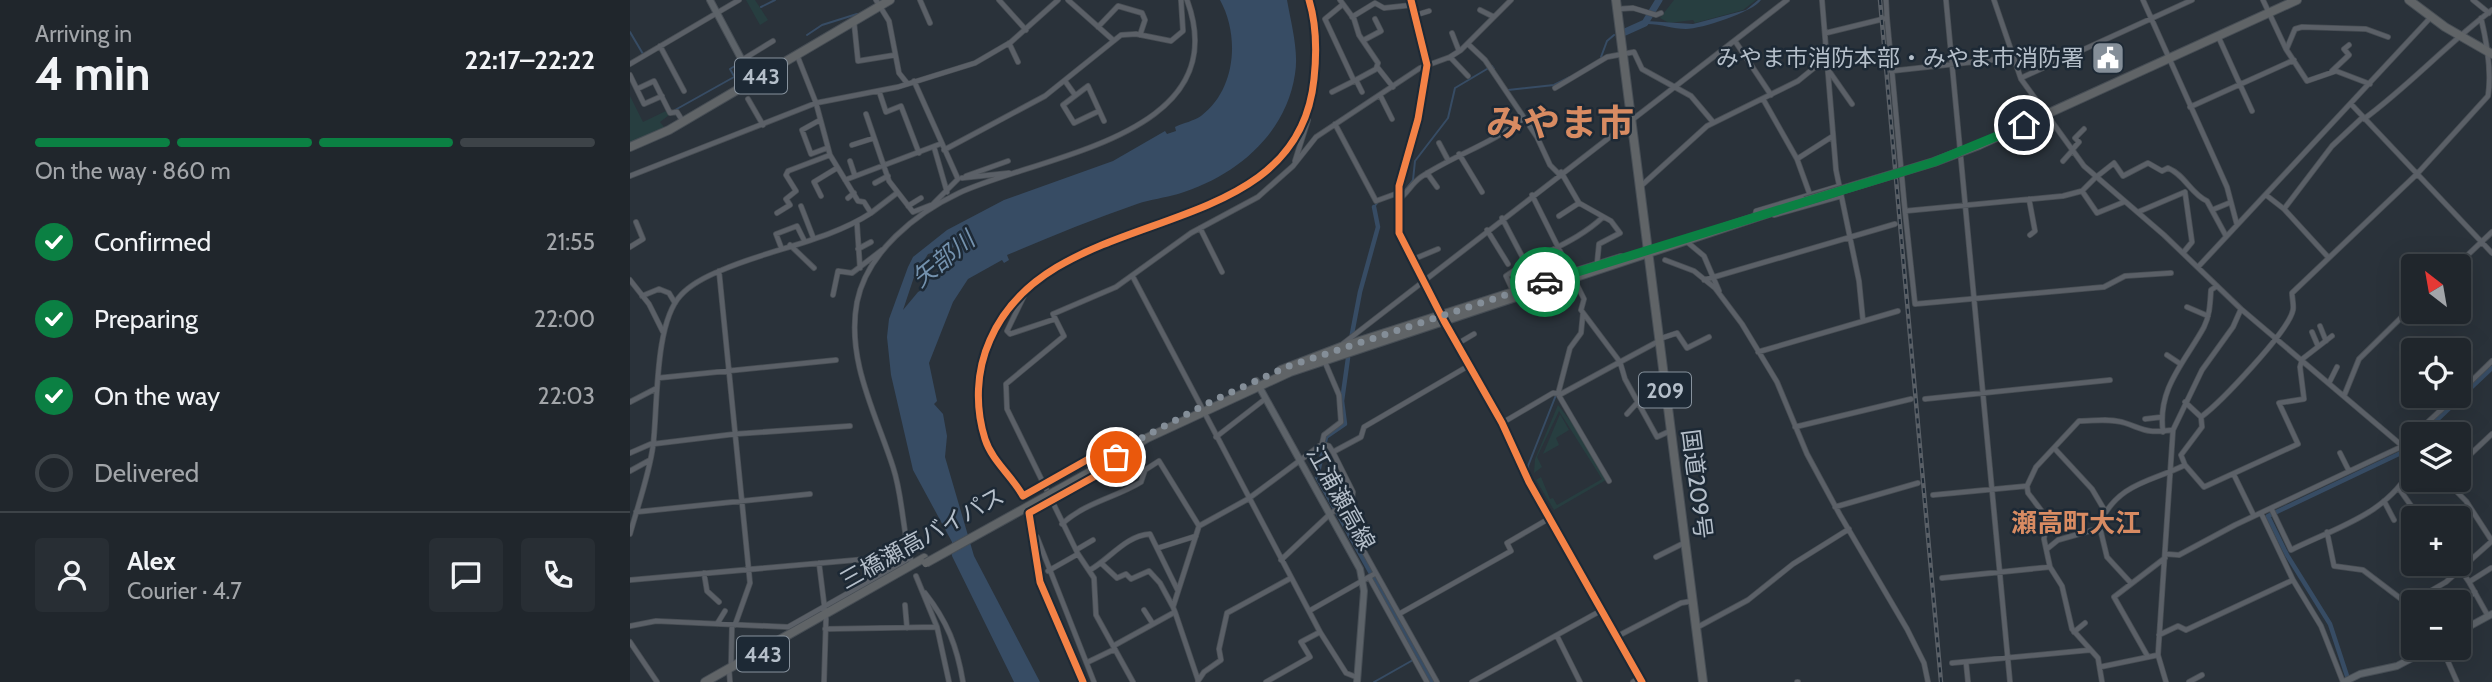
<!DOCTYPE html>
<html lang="en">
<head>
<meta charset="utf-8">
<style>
  :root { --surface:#20262c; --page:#282e34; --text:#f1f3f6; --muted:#a2a5a9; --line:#3d4348; --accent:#0b8043 }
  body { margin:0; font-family:Cabin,"Noto Sans JP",sans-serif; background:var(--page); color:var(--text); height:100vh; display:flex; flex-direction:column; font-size:26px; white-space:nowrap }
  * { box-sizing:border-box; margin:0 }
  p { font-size:23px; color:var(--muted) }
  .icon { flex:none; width:38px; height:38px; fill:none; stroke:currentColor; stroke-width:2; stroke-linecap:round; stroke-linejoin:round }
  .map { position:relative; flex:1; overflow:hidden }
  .sheet { display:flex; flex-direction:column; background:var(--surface); width:630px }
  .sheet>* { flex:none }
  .needle { width:46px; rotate:329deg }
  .fabs { position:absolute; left:1771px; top:254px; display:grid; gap:14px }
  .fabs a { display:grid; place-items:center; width:70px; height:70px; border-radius:7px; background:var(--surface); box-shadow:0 7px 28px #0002,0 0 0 2px var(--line); font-size:35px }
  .pin { position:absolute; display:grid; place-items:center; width:60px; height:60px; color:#fff; margin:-30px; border:4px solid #fff; border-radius:50%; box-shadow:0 2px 7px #0007 }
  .courier { position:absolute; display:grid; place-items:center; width:70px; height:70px; margin:-35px; border:5px solid #0b8043; border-radius:50%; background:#fff; color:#222; box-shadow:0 2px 9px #0007 }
  .overview em { font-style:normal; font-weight:700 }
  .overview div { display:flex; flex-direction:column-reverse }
  .overview { display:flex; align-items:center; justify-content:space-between; height:119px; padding:0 35px }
  h1 { font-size:46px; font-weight:700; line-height:52px }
  .bar { display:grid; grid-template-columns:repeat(4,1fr); gap:10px 7px; align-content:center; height:84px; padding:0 35px }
  .bar i { height:9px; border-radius:5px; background:var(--line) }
  .bar .on { background:var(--accent) }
  .bar p { grid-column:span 4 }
  .line { display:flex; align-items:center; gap:18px; padding:0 35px; border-top:2px solid var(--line) }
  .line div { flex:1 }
  .round { display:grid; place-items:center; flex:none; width:74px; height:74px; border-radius:7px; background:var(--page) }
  ol { padding:0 35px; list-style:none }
  li { display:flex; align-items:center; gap:21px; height:77px }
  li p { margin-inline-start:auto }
  li .icon { padding:7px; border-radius:50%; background:var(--accent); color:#fff; stroke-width:4 }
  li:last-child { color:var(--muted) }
  li i { width:38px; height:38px; border:4px solid var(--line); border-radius:50% }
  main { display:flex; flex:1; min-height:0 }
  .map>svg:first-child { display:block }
  .green { fill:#273e40 }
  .water { fill:#374c64; fill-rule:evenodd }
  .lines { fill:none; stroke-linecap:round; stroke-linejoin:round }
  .stream { stroke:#374c64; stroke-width:2 }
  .canal { stroke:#374c64; stroke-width:4.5 }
  .river { stroke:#374c64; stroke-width:7 }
  .minor-casing { stroke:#484e54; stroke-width:6 }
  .major-casing { stroke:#484f56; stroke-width:8 }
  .highway-casing { stroke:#474e55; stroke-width:10 }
  .minor { stroke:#5b6067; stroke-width:4.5 }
  .major { stroke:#5d6369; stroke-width:6 }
  .highway { stroke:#606467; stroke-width:8 }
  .rail-casing { stroke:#595f66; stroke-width:4.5 }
  .rail { stroke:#1d2935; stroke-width:2; stroke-dasharray:5; stroke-linecap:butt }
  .highway-bridge-casing { stroke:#474e55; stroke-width:10; stroke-linecap:butt }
  .highway-bridge { stroke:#606467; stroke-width:8 }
  .cycleway-casing { stroke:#1d2935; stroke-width:11 }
  .cycleway { stroke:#f48246; stroke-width:7 }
  .done { stroke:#848e98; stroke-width:7; stroke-dasharray:0 12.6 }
  .route { stroke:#0b8043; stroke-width:9 }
  .labels { text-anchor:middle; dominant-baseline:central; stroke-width:5; stroke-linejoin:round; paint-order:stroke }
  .shield { fill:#1d2935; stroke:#87929d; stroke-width:2 }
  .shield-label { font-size:21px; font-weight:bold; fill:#b5bfca }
  .poi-label { font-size:23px; fill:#b5bfca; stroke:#1d2935; text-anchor:end }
  .street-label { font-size:23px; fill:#b5bfca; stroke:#1d2935 }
  .water-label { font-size:24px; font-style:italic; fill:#7492ae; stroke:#1d2935 }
  .quarter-label { font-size:26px; font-weight:bold; fill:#d88b62; stroke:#1d2935 }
  .town-label { font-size:37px; font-weight:bold; fill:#d88b62; stroke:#1d2935 }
</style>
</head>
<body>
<main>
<section class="sheet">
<div class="overview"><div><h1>4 min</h1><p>Arriving in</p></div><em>22:17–22:22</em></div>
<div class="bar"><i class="on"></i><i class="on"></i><i class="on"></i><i></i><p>On the way · 860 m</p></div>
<ol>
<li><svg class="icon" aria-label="check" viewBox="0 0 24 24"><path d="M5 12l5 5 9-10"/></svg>Confirmed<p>21:55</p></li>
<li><svg class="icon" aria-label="check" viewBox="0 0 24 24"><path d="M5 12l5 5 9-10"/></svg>Preparing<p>22:00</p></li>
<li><svg class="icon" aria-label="check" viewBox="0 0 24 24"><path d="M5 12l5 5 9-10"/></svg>On the way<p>22:03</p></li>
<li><i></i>Delivered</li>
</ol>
<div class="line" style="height:126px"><a class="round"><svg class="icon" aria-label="person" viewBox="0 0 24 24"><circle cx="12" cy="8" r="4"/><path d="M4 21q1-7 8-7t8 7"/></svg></a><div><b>Alex</b><p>Courier · 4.7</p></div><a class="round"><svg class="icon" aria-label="chat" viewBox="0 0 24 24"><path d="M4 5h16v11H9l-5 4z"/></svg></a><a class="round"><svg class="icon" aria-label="phone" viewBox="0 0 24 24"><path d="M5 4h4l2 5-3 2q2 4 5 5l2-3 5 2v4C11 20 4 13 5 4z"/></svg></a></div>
</section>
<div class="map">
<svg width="1862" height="682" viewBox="0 0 1862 682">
  <rect width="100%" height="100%" fill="#2a323a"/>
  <path class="green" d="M116,0h9l13,20 -8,5z
    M1044,0h82l-13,10 -48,13 -2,-3 -24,3 -9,-5z
    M0,96l13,26 23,-11 3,4 -9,7 5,6 -35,15z
    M928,405l23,30 25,45 -52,30 -18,-30 5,-3 9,22 3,-1 4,7 45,-26 -43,-68 -22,46 5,10 -8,6 1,-14z
    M930,414l9,16 -13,8 3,7 -16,9z"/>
  <path class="water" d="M590,0h67c4,23 12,51 8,74 -9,61 -60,103 -117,120 -13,4 -27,5 -41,10 -44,15 -87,33 -130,51l2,5 -5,3 -2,-3 -34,19 -15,23 -24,61 8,38 -3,3 9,10 4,22 -2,21 29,99 66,126h-26l-62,-126v-14l-39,-72 -22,-95 -4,-38 2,-18 19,-52 5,-10 34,-27 57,-30 109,-39 52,-30 2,3 9,-3 -1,-4c8,-4 19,-6 26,-11 35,-26 39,-80 19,-116zM332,245c-4,15 -25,24 -35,36v6l-9,5 -15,18 11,-33 14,-23z
    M1128,0h3c-8,12 -60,29 -75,29 -13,0 -25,-5 -39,-5v-3l46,3 53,-14z
    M721,533l3,5 81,144h-6l-82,-147z"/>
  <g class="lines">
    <path class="stream" d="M131,7l14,-7
      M0,32l13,22
      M177,35l15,-10 35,-11
      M971,57l6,-16 7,-6
      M108,64l-8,5 9,16
      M878,90l46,-5 16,-8
      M45,110l59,-33
      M763,197l8,-2 12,-15 2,-19 33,-43 7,-30 37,-22 2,3
      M744,207l4,-5
      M926,395l-28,71 1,8 116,208
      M744,682l39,-22"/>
    <path class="canal" d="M721,339l9,-47 18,-65 -4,-20
      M718,358l-6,43 3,23 -19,13 -9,40 35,62
      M1792,434l70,-66
      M1719,682l-19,-58 -43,-69 -19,-39 135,-64 10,-10"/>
    <path class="river" d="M995,32l20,-9 14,-23"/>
    <defs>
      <path id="minor" d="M246,0l13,21 10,52 8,10
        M290,0l10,23
        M369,0l27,30
        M438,0l45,40
        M710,0l14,19 5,16 19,28 -2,6
        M781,0l16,65 -9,54 -19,67v47l45,88 58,102 27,59 113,200
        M1192,0l14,170 23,111 4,40
        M1316,0l64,682
        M1364,0l27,79 63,87 80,69 77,74 172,146
        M1513,0l84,187 10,38
        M1633,0l23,49 21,32 29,-10 34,13
        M1843,0l16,13
        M712,5l-17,14 29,62 24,-13 15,19
        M988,9l15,-1 23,7 5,-2
        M850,10l14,7
        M786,15l13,-4
        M722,17l23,-14 9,5 28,-3
        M1257,18l18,193
        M224,22l4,39 37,-6
        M468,27l20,-21 24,7 3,7 -5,15
        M822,33l7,18
        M1196,33l61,-15 -1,-18
        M1588,36l34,75
        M734,40l17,-9 -6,-12
        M1105,41l36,54
        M379,43l9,19
        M838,44l17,16 52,77 13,28 9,9
        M30,46l24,45
        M1657,48l8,-19 7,-2 64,2 22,8
        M820,57l18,19
        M112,60l31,-19
        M0,64l109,-64
        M1199,71l23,33
        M1261,71l109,-12 10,-5
        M1702,71l17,-16 -5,-6 5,-4
        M0,75l14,29 18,-8
        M1391,78l171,-78
        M726,80l6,12
        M284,81l44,98 -26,26
        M435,81l10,14
        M925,88l52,-31 27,-5 8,17 49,27 22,26
        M7,89l17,-8 16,32 7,-1 5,8
        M249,91l7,21 15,-6 18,47
        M702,92l22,-11
        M750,95l12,24
        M118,99l15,26
        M1133,99l34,60 13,36
        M1721,104l141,149
        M1560,107l104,-47
        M469,111l-25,12 -11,-18 25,-19 16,35
        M236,114l23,67 24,31 18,-7
        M1734,119c46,-34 83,-75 128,-109
        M190,120l-18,10 9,24 16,-6
        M705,124l41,77 22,-8
        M809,143l9,17
        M222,145l22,-7
        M304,147l13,45
        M314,150l101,-54 76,-61 15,-1 35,7 12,-10 -2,-31
        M1442,150l7,-8 -4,-4 9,-9
        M829,154l23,38
        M1167,159l36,-23
        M220,161l5,15
        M665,161l13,-41
        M1433,161l9,-10
        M931,172l18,31 32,18 9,12 -21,11 -2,20
        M797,173l10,14
        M0,176l186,-73 82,-16 77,-24 36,-21 47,-42
        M336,176l42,-15
        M332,178l47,-5
        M1465,178l19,-15 9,13 25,-13 14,8 6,-3c17,7 23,26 39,33l19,35
        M215,180l95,-36
        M245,183l13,-7
        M1011,186l66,-60 91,-45 27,-22
        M1452,191l13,-13
        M1636,195l18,14 44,48
        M191,196l-7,-14 23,-14
        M218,198l6,-5
        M1399,199l6,32 -5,4
        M768,200c9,-6 14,-17 23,-23 33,-22 73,-34 103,-59
        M1494,202l-27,11 -15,-22 -19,5 -158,15 10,93 189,-17 21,-11 46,-3
        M171,206l12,31
        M278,206l13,-8
        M1654,209l48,-63 31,-29
        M1582,210l17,-7
        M1508,212l47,-20
        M147,213l13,-8 -4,-6 10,-8 -10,-16 2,-4 42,-16
        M241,213l26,-20
        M1144,215l67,-19
        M929,216l20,-13
        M1125,216l1,-5 83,-25
        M872,218l22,42
        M227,224l3,44
        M570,228l22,44
        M857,230l21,34
        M1056,241l18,15 15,35
        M160,245l24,23
        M0,247l13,-8 -7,-17
        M151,247l-5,-13 21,-8 7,14
        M228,249l13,-7
        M1553,253l9,-11 -7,-50
        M784,259l24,-10
        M1035,260l29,11 21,17 27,36 35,58 30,72 33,61 67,114 17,34 4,19
        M1826,266l36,-34
        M1568,267l233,-250
        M89,271l31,312 -15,42
        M503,277l187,355 26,41 10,4
        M0,280l19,24 14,28
        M1074,280l191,-56
        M883,291l-7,-15c31,-22 70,-33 97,-59
        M395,294l-18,37 3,3 45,-15
        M203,295l5,-24 14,2 30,-23
        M12,296l17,-7 10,4 6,10
        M1557,307l21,9
        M953,313l-2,20 -11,15 -12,46 51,87
        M1690,326l6,15
        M1682,332l6,14
        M1029,339l18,-6 10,15 22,-11
        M1029,341l-39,21 5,17 32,58 13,-6
        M827,344l17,-10
        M710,346l447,-346
        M1128,352l140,-41
        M1537,355l12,8
        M1671,360l31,-24
        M28,378l178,-18
        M1699,383l8,-16
        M1829,393l33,-32
        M1714,396l15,-37 54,-53
        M1295,399l185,-19
        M0,402l27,-14
        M1555,402l16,15c19,-14 88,-86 92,-107 1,-5 -1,-12 -1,-17l125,-119 71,-78c4,-25 -1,-53 -7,-78
        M997,414l10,-11 28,-14
        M1571,417l1,10 -21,28 4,10 19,22 94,-43 -19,-41 25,-4 -4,-32 2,-7
        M1515,419l17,-2
        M872,423l51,-30 8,1 59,-32 -39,-52 3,-11 -52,-104
        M1165,427l116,-28
        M1533,432c-6,-44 22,-70 41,-105 6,-12 6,-24 7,-37l6,-4
        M1785,434l41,-38
        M586,437l49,-38
        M23,444l82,-10 115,-8
        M692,444l7,2 4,6 28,-15 3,-10 106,-62
        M1425,449l37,40 13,22
        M0,453l23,-10
        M1710,453l9,18
        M1829,465l33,-31
        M0,471l20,-11
        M1604,475l20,41
        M1397,486l1,7 19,25 -3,21 6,28 12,19 10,43 26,29 4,24
        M1770,490l12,17 -5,3 5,8
        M1303,495l94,-9 9,-19 43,-46c15,0 32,-3 46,2 23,8 21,10 48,7
        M1754,501l10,19
        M1205,507l83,-24
        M1641,508l20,42c46,-23 98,-36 122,-85
        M6,512l174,-18
        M1631,513l32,67 28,46 22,56
        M432,524c24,-22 53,-26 79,-42l4,-12 14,-9 40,65
        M1697,532l7,34 29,4 50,38
        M0,534c8,-29 19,-59 23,-88 5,-39 1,-123 28,-151 11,-12 26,-19 41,-25 48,-21 106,-29 149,-57l-7,-11 -6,-1 -28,-46 -14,-52 -19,-48
        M407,537l57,145
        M528,548l38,-12
        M1417,549l11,-9 42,-12
        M446,550l17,-10
        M1536,554l13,1 56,-30 168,-79 10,-10
        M1026,557l28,-14
        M281,560c-9,-31 -8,-63 -18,-93 -17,-53 -47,-107 -36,-165 10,-50 59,-89 102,-109 82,-38 278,-57 228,-193
        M651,560l49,-46 22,-15 1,-7 -20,-40
        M189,563l7,56 -2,63
        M471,563l16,15 9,-4 5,5 18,-8 11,12 13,24
        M460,570c21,-12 35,-34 60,-36l28,57
        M1831,570l8,12
        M418,571l30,-17
        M74,573l3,18 12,11
        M746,573l61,109
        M739,577l58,105
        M1312,578l108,-11
        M0,580l271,-24
        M1500,582l-23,-25 -8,-33c20,-42 52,-42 86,-59
        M295,593c22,28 32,53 38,89
        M1828,602l17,-10
        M1778,604l38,-22 46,-41 -26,-40 -21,-21
        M275,605l2,23
        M514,610l9,14
        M679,611l67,-38 -36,-65
        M545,612l23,68
        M769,614l112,-63 -4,-8 43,-25
        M1829,616l7,12
        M1858,616l-19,-34 22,-14
        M87,624l8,-13
        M0,626l26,-5 132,6 122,-69
        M307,627l12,55
        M1066,628l52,-28 45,-36 56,-35
        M195,629l112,-2 -21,-51
        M1444,632l11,-9
        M1529,635l19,-9 8,4 107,-50
        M927,636l23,46
        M986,637l65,-34 11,-2
        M0,642l27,40
        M485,645l60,-33 -2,-5 26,-81 49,-27 74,-55 2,-9 17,-13 -2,-27 -15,-35
        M1812,648l15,34
        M1518,657l-34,-60 51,-39
        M458,662l27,-13
        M1336,662l2,20
        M1322,663l138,-13
        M101,667l1,-42
        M1470,667l58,-12
        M99,669l1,13
        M568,681l6,-9 17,-12 -2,-11 8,-36 64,-35
        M453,682l-43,-100 -11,-69 88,-49 1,-5 -10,-11 -85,48c-11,-20 -31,-35 -38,-57 -10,-32 -9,-68 5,-99 61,-143 307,-89 324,-261 3,-28 3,-53 -5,-79
        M503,682l-37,-67 -2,-37 -16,-24 -71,-145 -1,-25 58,-48 -11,-22 63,-27 75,-54 67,-36 35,-31 23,-29 104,-69 30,-11 11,-7 50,-50
        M636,682l44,-25 -9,-15 19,-10
        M842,682l130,-72
        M1003,682l6,-4
        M1167,682h1
        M1536,682l-8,-27 15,-225 29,-60 31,-43 8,-18
        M1559,682l13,-7"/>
      <path id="major" d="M80,0l43,81
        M626,381l104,188 4,22 -7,91
        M1829,632l33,-18
        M1714,682l16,-8 37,-8 34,-18"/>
      <path id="highway" d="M986,0l87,682
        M1779,0l36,27 47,27
        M1349,145l318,-145
        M0,147l39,-17 221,-130
        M940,274l51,-16
        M651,370l60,-23 216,-69
        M462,471l55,-33 143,-66 515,-171
        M75,682l219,-124"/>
    </defs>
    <use href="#minor" class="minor-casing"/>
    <use href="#major" class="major-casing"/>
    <use href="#highway" class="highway-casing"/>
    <use href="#minor" class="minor"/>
    <use href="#major" class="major"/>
    <use href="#highway" class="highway"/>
    <defs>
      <path id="rail" d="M1250,0l61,682"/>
    </defs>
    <use href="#rail" class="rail-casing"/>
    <use href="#rail" class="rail"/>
    <defs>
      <path id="highway-bridge" d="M1175,201l129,-39 45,-17
        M296,563l166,-92"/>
    </defs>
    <use href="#highway-bridge" class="highway-bridge-casing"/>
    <use href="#highway-bridge" class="highway-bridge"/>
    <defs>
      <path id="cycleway" d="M781,0l16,65 -9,54 -19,67v47l45,88 58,102 27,59 113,200
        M453,682l-43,-100 -11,-69 88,-49 1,-5 -10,-11 -85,48c-11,-20 -31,-35 -38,-57 -10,-32 -9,-68 5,-99 61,-143 307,-89 324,-261 3,-28 3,-53 -5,-79"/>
    </defs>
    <use href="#cycleway" class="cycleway-casing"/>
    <use href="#cycleway" class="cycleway"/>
  </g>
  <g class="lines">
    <path class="done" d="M486,457l-3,-4 101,-53 75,-34 256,-84"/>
    <path class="route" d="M915,282l389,-120 90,-37"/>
  </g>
  <defs>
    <symbol id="civic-square" viewBox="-11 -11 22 22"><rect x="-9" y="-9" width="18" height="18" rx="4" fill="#848e98" stroke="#1d2935"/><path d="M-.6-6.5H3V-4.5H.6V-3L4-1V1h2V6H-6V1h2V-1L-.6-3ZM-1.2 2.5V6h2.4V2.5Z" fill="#fff"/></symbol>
  </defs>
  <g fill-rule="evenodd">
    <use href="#civic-square" x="1459" y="39" width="38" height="38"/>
  </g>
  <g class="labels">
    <g class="shield">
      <rect x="105" y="58.5" width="52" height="35" rx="5"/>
      <rect x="1009" y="372.5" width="52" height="35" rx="5"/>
      <rect x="107" y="636.5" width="52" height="35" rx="5"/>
    </g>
    <g class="shield-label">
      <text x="131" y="76">443</text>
      <text x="1035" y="390">209</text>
      <text x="133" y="654">443</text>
    </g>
    <g class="poi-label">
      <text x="1454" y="58">みやま市消防本部・みやま市消防署</text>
    </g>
    <g class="street-label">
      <text transform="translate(1067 484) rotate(83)">国道209号</text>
      <text transform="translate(711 498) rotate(61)">江浦瀬高線</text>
      <text transform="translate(292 538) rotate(-29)">三橋瀬高バイパス</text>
    </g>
    <g class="water-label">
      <text transform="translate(313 259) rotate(-39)">矢部川</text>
    </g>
    <g class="quarter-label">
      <text x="1446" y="523">瀬高町大江</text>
    </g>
    <g class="town-label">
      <text x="930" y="122">みやま市</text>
    </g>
  </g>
</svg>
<div class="fabs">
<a><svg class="needle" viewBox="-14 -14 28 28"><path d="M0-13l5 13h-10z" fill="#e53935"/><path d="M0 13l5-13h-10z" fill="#a2a5a9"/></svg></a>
<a><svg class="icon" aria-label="locate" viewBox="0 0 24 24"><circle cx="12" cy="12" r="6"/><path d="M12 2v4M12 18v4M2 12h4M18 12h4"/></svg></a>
<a><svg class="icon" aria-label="layers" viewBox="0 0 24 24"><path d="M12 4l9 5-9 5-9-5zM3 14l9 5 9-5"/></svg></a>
<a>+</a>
<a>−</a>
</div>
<div class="pin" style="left:486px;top:457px;background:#ea580c"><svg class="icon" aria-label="bag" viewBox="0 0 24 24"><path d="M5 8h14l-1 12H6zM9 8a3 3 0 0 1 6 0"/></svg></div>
<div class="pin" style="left:1394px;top:125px;background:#1f2937"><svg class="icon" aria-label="home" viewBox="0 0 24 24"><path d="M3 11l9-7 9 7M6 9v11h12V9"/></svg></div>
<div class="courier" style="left:915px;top:282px"><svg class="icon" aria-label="car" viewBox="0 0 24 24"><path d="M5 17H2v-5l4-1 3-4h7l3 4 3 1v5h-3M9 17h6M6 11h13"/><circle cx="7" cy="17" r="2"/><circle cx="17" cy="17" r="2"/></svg></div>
</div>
</main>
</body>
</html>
